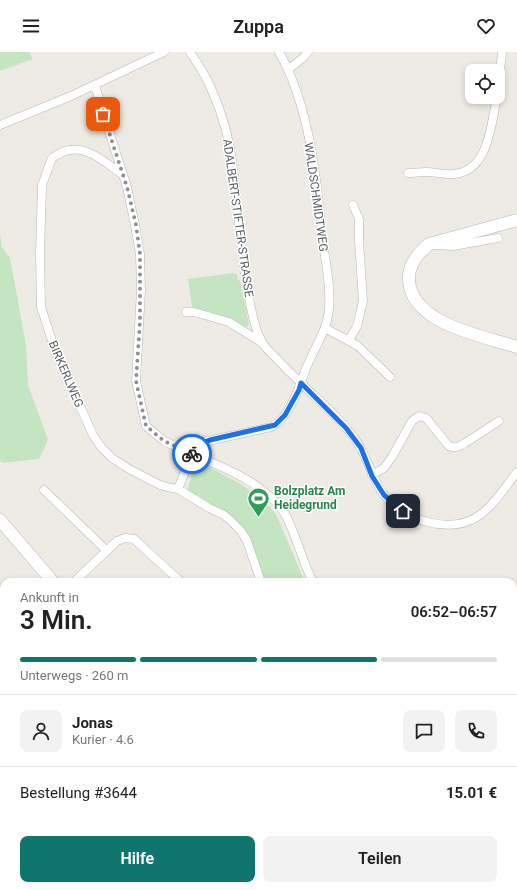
<!DOCTYPE html>
<html lang="de">
<head>
<meta charset="utf-8">
<style>
  :root { --surface:#fff; --page:#f2f2f2; --text:#222; --muted:#767676; --line:#e0e0e0; --accent:#0f766e }
  body { margin:0; font-family:Roboto,sans-serif; background:var(--page); color:var(--text); height:100vh; display:flex; flex-direction:column; font-size:15px; white-space:nowrap }
  * { box-sizing:border-box; margin:0 }
  p { font-size:13px; color:var(--muted) }
  .icon { flex:none; width:22px; height:22px; fill:none; stroke:currentColor; stroke-width:2; stroke-linecap:round; stroke-linejoin:round }
  .map { position:relative; flex:1; overflow:hidden }
  .details { position:absolute; left:0px; top:526px; width:517px; height:312px; display:flex; flex-direction:column; background:var(--surface); border-radius:12px 12px 0 0; box-shadow:0 2px 6px #0003 }
  .details>* { flex:none }
  .buttons { position:absolute; left:465px; top:12px; display:grid; gap:8px }
  .buttons a { display:grid; place-items:center; width:40px; height:40px; border-radius:8px; background:var(--surface); box-shadow:0 2px 6px #0003; font-size:20px }
  .pin { position:absolute; display:grid; place-items:center; width:34px; height:34px; color:#fff; margin:-17px; border-radius:8px; box-shadow:0 2px 6px #0006 }
  .courier { position:absolute; display:grid; place-items:center; width:40px; height:40px; margin:-20px; border:3px solid #1a73e8; border-radius:50%; background:#fff; color:#222; box-shadow:0 1px 5px #0007 }
  .overview em { font-style:normal; font-weight:600 }
  .overview div { display:flex; flex-direction:column-reverse }
  .overview { display:flex; align-items:center; justify-content:space-between; height:68px; padding:0 20px }
  h1 { font-size:26px; font-weight:600; line-height:30px }
  .bar { display:grid; grid-template-columns:repeat(4,1fr); gap:6px 4px; align-content:center; height:48px; padding:0 20px }
  .bar i { height:5px; border-radius:3px; background:var(--line) }
  .bar .selected { background:var(--accent) }
  .bar p { grid-column:span 4 }
  .line { display:flex; align-items:center; gap:10px; padding:0 20px; border-top:1px solid var(--line) }
  .line div { flex:1 }
  .round { display:grid; place-items:center; flex:none; width:42px; height:42px; border-radius:8px; background:var(--page) }
  .action { display:flex; gap:8px; margin-top:auto; padding:8px 20px }
  .action a { flex:1; height:46px; border-radius:8px; background:var(--accent); color:#fff; font-size:16px; font-weight:600; line-height:46px; text-align:center }
  .action a+a { background:var(--page); color:var(--text) }
  header { display:flex; justify-content:space-between; align-items:center; height:52px; padding:0 20px; background:var(--surface); font-size:18px; font-weight:600 }
  .map>svg:first-child { display:block }
  .green { fill:#c5e5c2 }
  .lines { fill:none; stroke-linecap:round; stroke-linejoin:round }
  .street-casing { stroke:#b5b7bb; stroke-width:9 }
  .secondary-casing { stroke:#b3b7bb; stroke-width:13 }
  .street { stroke:#fff; stroke-width:8 }
  .secondary { stroke:#fff; stroke-width:12 }
  .done { stroke:#8f9191; stroke-width:4; stroke-dasharray:0 7.2 }
  .route { stroke:#1a73e8; stroke-width:5 }
  .labels { text-anchor:middle; dominant-baseline:central; stroke-width:3; stroke-linejoin:round; paint-order:stroke }
  .street-label { font-size:12px; fill:#5c6064; stroke:#fff }
  .leisure-label { font-size:12px; font-weight:bold; fill:#27864d; stroke:#fff; text-anchor:start }
</style>
</head>
<body>
<header><svg class="icon" aria-label="menu" viewBox="0 0 24 24"><path d="M4 6h16M4 12h16M4 18h16"/></svg>Zuppa<svg class="icon" aria-label="heart" viewBox="0 0 24 24"><path d="M12 20l-8-8c-3-5 5-10 8-4 3-6 11-1 8 4z"/></svg></header>
<div class="map">
<svg width="517" height="838" viewBox="0 0 517 838">
  <rect width="100%" height="100%" fill="#eeebe4"/>
  <path class="green" d="M0,0h29l4,7 -33,12z
    M0,183l2,12 8,11 16,87 2,40 20,55 -9,19 -37,4 -2,-3z
    M233,221v1h4l1,7 2,-1 9,45 -2,2 -31,-13 -24,-7 -4,-28z
    M196,408l41,22 16,10 14,12 9,10 29,68h-41l-7,-20 -25,-37 -45,-34z"/>
  <g class="lines">
    <defs>
      <path id="street" d="M190,0c7,11 15,22 20,34 12,26 20,54 23,82 6,47 8,94 18,140 3,14 6,28 15,40 12,12 23,24 36,36 15,15 32,29 45,45 5,6 11,13 14,20 9,15 12,32 23,46 21,25 66,41 96,20 15,-11 26,-29 37,-43
        M279,0c31,54 38,130 44,191 3,22 8,44 6,66 -2,24 -18,43 -25,65 -6,17 -16,46 -33,53l-68,15 -7,5 -4,7c31,13 77,31 94,62 11,21 16,45 27,66
        M289,17l15,-12 4,-5
        M95,33l13,43 19,59 8,38 5,29 1,36 -5,91 10,45 18,15 28,13 -14,35
        M498,38l4,-38
        M0,73l71,-29 93,-44
        M408,121c6,0 12,-1 18,-1 9,0 19,3 28,2 35,-3 37,-50 43,-77
        M122,122c-15,-10 -34,-28 -53,-24 -6,1 -12,5 -17,8l-10,27 -2,68 1,54 15,46 37,82 8,12 11,11 17,11 31,16 11,3 7,1 31,19 15,7 7,6 10,10 6,10 14,41
        M435,193l18,1 45,-8
        M186,260h8l35,10 32,20
        M325,276l33,18 32,31
        M349,288l8,-14 6,-25 -4,-60v-22l-6,-14
        M372,423l12,-7 8,-11 20,-36 7,-5 7,2 23,28c6,3 11,0 16,-3l34,-22
        M44,438l63,61
        M74,530l43,-41 8,-3 9,1 47,43
        M513,626l4,1
        M513,731l4,2
        M0,791l4,1
        M64,834l17,4
        M356,834l8,4
        M102,838l2,-4
        M235,838l1,-4
        M319,838l1,-4
        M505,838l7,-4"/>
      <path id="secondary" d="M517,168l-88,24c-11,9 -21,21 -20,36 2,44 74,56 108,67
        M0,468l53,62
        M513,689l4,2"/>
    </defs>
    <use href="#street" class="street-casing"/>
    <use href="#secondary" class="secondary-casing"/>
    <use href="#street" class="street"/>
    <use href="#secondary" class="secondary"/>
  </g>
  <g class="lines">
    <path class="done" d="M103,62l24,73 9,38 4,29v67l-4,60 10,45 18,15 28,13"/>
    <path class="route" d="M192,402l8,-10 10,-4 65,-15 10,-10 14,-25 2,-7 45,45 15,20 11,28 12,19 19,16"/>
  </g>
  <defs>
    <symbol id="stadium-pin" viewBox="-11 -11 22 30"><path d="M0 17L-7.5 6A9.5 9.5 0 1 1 7.5 6Z" fill="#2e9e5b" stroke="#fff"/><path d="M0-5a6.5 5 0 1 0 0 10a6.5 5 0 1 0 0-10ZM-3.5-1.8h7v3.6h-7Z" fill="#fff"/></symbol>
  </defs>
  <g fill-rule="evenodd">
    <use href="#stadium-pin" x="246" y="434" width="25" height="34"/>
  </g>
  <g class="labels">
    <g class="street-label">
      <text transform="translate(316 145) rotate(82)">WALDSCHMIDTWEG</text>
      <text transform="translate(238 166) rotate(82)">ADALBERT-STIFTER-STRASSE</text>
      <text transform="translate(66 322) rotate(67)">BIRKERLWEG</text>
    </g>
    <g class="leisure-label">
      <text x="274" y="439">Bolzplatz Am<tspan x="274" dy="14">Heidegrund</tspan></text>
    </g>
  </g>
</svg>
<div class="buttons">
<a><svg class="icon" aria-label="locate" viewBox="0 0 24 24"><circle cx="12" cy="12" r="6"/><path d="M12 2v4M12 18v4M2 12h4M18 12h4"/></svg></a>
</div>
<div class="pin" style="left:103px;top:62px;background:#ea580c"><svg class="icon" aria-label="bag" viewBox="0 0 24 24"><path d="M5 8h14l-1 12H6zM9 8a3 3 0 0 1 6 0"/></svg></div>
<div class="pin" style="left:403px;top:459px;background:#1f2937"><svg class="icon" aria-label="home" viewBox="0 0 24 24"><path d="M3 11l9-7 9 7M6 9v11h12V9"/></svg></div>
<div class="courier" style="left:192px;top:402px"><svg class="icon" aria-label="bike" viewBox="0 0 24 24"><circle cx="6" cy="16" r="4"/><circle cx="18" cy="16" r="4"/><path d="M6 16l4-8h5l3 8M10 8l3 8H6M13 5h3"/></svg></div>
<section class="details">
<div class="overview"><div><h1>3 Min.</h1><p>Ankunft in</p></div><em>06:52–06:57</em></div>
<div class="bar"><i class="selected"></i><i class="selected"></i><i class="selected"></i><i></i><p>Unterwegs · 260 m</p></div>
<div class="line" style="height:72px"><a class="round"><svg class="icon" aria-label="person" viewBox="0 0 24 24"><circle cx="12" cy="8" r="4"/><path d="M4 21q1-7 8-7t8 7"/></svg></a><div><b>Jonas</b><p>Kurier · 4.6</p></div><a class="round"><svg class="icon" aria-label="chat" viewBox="0 0 24 24"><path d="M4 5h16v11H9l-5 4z"/></svg></a><a class="round"><svg class="icon" aria-label="phone" viewBox="0 0 24 24"><path d="M5 4h4l2 5-3 2q2 4 5 5l2-3 5 2v4C11 20 4 13 5 4z"/></svg></a></div>
<div class="line" style="height:52px"><div>Bestellung #3644</div><b>15.01 €</b></div>
<div class="action"><a>Hilfe</a><a>Teilen</a></div>
</section>
</div>
</body>
</html>
